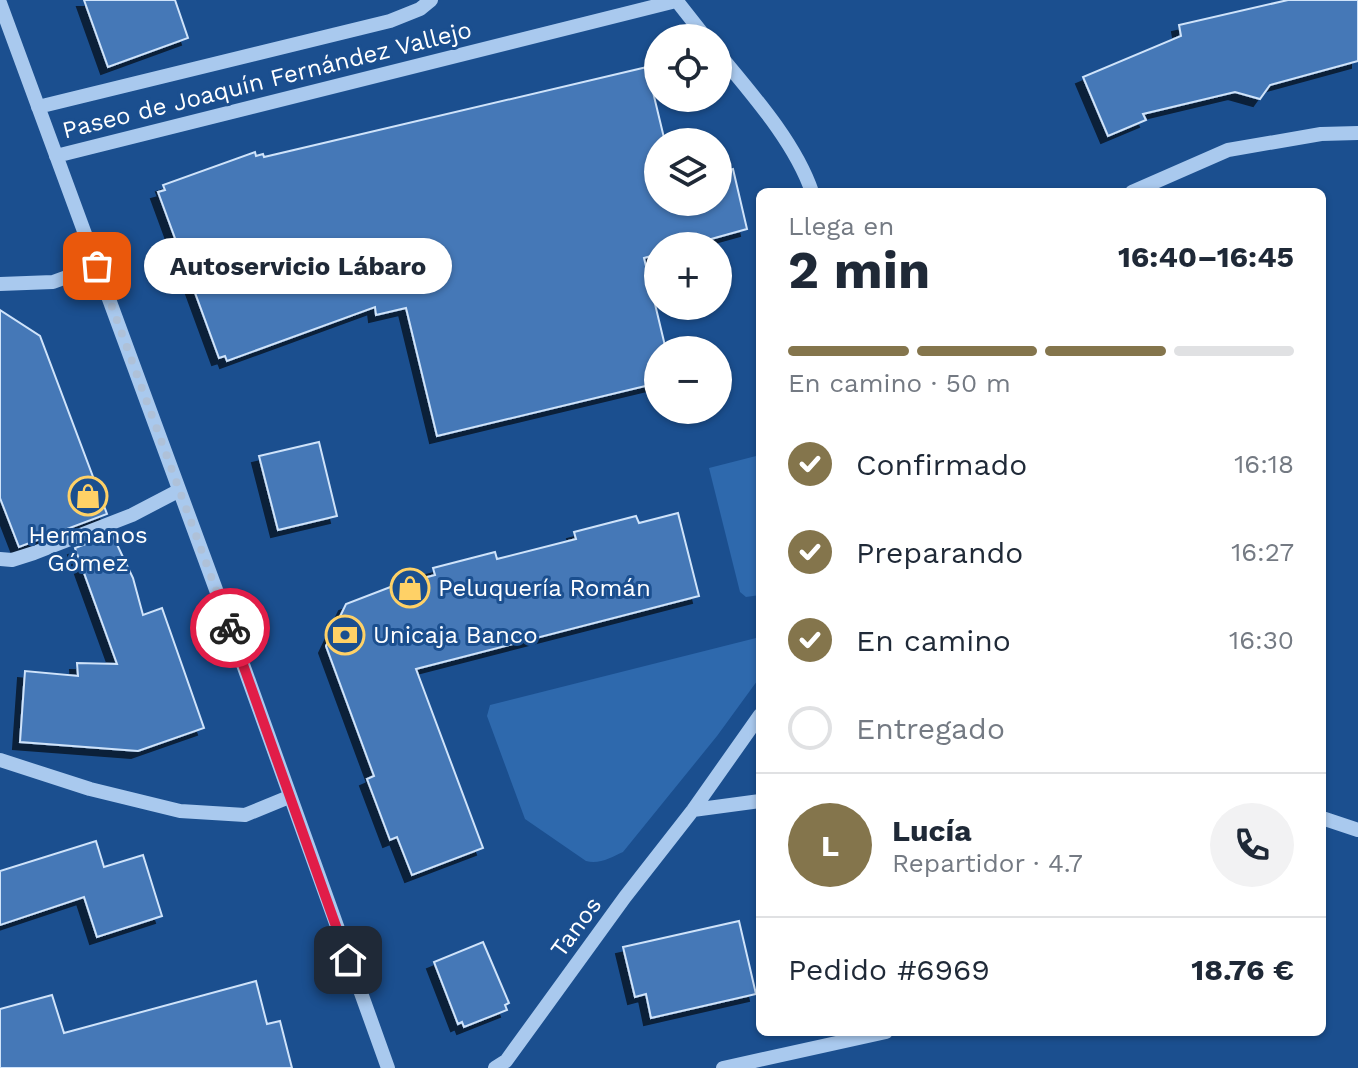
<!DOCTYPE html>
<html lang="es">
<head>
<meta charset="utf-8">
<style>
  :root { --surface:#fff; --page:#f2f2f3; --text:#1f2937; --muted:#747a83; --line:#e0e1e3; --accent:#84754c }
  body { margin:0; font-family:"Work Sans",sans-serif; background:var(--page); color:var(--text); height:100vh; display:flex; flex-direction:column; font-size:30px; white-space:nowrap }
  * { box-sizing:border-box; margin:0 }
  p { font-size:26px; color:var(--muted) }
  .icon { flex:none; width:44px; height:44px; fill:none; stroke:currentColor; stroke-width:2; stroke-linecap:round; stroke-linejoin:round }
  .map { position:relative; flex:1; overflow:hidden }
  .side { position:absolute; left:756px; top:188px; width:570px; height:848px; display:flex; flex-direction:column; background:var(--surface); border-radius:12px; box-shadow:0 2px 6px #0004 }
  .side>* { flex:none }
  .fabs { position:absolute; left:644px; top:24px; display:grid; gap:16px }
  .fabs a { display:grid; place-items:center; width:88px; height:88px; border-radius:50%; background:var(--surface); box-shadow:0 2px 6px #0004; font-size:40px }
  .pin { position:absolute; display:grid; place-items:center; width:68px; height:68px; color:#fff; margin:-34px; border-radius:16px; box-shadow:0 4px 12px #0006 }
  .courier { position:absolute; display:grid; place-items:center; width:80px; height:80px; margin:-40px; border:6px solid #e11d48; border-radius:50%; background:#fff; color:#222; box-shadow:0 2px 10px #0007 }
  .bubble { position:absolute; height:56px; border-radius:28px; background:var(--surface); box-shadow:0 2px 6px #0004; font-size:26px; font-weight:700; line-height:56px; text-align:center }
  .overview em { font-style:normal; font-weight:700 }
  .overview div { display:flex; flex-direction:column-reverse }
  .overview { display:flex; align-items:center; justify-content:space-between; height:136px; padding:0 32px }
  h1 { font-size:52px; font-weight:700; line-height:60px }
  .bar { display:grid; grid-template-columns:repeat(4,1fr); gap:12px 8px; align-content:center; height:96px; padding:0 32px }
  .bar i { height:10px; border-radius:6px; background:var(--line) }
  .bar .active { background:var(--accent) }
  .bar p { grid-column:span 4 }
  .line { display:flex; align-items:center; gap:20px; padding:0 32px; border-top:2px solid var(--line) }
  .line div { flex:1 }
  .round { display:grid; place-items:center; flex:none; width:84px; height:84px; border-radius:42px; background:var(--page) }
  ol { padding:0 32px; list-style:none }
  li { display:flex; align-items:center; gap:24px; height:88px }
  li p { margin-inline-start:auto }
  li .icon { padding:8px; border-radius:50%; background:var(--accent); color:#fff; stroke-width:4 }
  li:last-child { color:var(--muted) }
  li i { width:44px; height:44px; border:4px solid var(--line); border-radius:50% }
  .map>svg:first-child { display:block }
  .green { fill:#2e69ad }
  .building { fill:#4478b7; stroke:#cfe3fa; stroke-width:2; filter:url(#shadow) }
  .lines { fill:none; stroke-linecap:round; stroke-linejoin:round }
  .minor { stroke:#a9c9ee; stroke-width:14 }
  .done { stroke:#afc1d8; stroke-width:8; stroke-dasharray:0 14.4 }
  .route { stroke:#e11d48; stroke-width:10 }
  .labels { text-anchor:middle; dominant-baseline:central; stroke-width:6; stroke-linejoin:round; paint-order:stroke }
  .street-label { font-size:24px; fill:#fff; stroke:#1b4f8f }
  .poi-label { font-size:24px; fill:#fff; stroke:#1b4f8f; text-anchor:start }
</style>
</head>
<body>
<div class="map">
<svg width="1358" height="1068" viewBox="0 0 1358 1068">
  <defs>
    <filter id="shadow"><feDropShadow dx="-7" dy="7" stdDeviation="0" flood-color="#0009"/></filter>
  </defs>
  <rect width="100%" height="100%" fill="#1b4f8f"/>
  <path class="green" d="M760,455v140l-14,2 -6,-5 -31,-124z
    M756,638l4,1v38l-43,59 -94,116c-11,5 -24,13 -37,9l-61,-42 -38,-103 3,-11z"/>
  <path class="building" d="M84,0h91l13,38 -80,29z
    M1288,0h70v61l-88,24 -10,14 -25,-7 -92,22 3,6 -38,16 -25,-59 98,-41 -2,-11z
    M647,67l18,75h-7v60h60v-29l15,-4 14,60 -61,17h-28v8l-14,4 22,92h-8v33l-221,53 -31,-128 -30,7 -1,-8 -148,54 -2,-5 -6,2 -61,-166 7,-2 -2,-5 92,-33 1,4 7,-2 1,3z
    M0,310l40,26 67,178 -88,33 -19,-49z
    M319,442l18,74 -59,14 -19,-74z
    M678,513l21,83 -283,73 67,179 -71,27 -15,-38 -7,3 -23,-61 7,-3 -48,-130 20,-42 47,-18 42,-11 -2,-7 62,-16 2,7 79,-20 -2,-7 62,-16 3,7z
    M112,534l21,44 10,37 19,-7 42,120 -66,23 -118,-9 5,-71 53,5 -1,-13 40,1 -42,-116z
    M96,841l8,26 39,-12 19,61 -65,21 -13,-40 -84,28v-54z
    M739,921l17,73 -105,24 -5,-24 -11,3 -12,-50z
    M483,942l26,61 -4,2 2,5 -43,17 -2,-5 -4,2 -24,-62z
    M256,981l11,43 13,-3 12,47h-292v-59l52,-14 12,38z"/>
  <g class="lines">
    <path class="minor" d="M676,0l30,38
      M0,3l222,603 166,462
      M718,53c33,40 77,89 94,139
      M38,107l352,-86 30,-12 11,-9
      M56,156l620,-155
      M1132,192l96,-42 93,-16 37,-1
      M0,284l53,-2 44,-16
      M0,559l12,1 22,-7 98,-38 46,-24
      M0,760l90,29 90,22 65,4 44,-18
      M693,810l67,-9
      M1322,818l36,12
      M495,1068l11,-7 119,-164 68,-87 67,-95
      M723,1068l163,-36"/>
  </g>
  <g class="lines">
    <path class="done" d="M97,266l133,362"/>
    <path class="route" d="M230,628l118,332"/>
  </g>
  <defs>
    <symbol id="shop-ring" viewBox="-11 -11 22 22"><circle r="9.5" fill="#1b4f8f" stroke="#ffd166" stroke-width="1.5"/><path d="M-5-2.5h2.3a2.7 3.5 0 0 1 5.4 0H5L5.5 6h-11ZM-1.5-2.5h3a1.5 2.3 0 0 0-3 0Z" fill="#ffd166"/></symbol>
    <symbol id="bank-ring" viewBox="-11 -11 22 22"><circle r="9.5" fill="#1b4f8f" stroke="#ffd166" stroke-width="1.5"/><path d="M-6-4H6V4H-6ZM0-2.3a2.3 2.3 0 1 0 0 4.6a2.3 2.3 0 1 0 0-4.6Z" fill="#ffd166"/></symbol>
  </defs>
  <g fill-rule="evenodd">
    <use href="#shop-ring" x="66" y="474" width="44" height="44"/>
    <use href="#shop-ring" x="388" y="566" width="44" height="44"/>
    <use href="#bank-ring" x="323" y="613" width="44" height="44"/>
  </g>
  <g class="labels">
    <g class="street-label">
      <text transform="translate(267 80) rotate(-14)">Paseo de Joaquín Fernández Vallejo</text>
      <text transform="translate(576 927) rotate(-54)">Tanos</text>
    </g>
    <g class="poi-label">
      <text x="88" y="535" text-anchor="middle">Hermanos<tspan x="88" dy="28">Gómez</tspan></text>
      <text x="438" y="588">Peluquería Román</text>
      <text x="373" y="635">Unicaja Banco</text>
    </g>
  </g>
</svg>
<div class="fabs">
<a><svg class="icon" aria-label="locate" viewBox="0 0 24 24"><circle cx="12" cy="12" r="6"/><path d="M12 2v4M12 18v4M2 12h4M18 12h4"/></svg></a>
<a><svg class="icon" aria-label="layers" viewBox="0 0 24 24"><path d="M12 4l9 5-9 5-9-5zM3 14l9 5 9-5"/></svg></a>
<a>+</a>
<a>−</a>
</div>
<div class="pin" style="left:97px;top:266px;background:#ea580c"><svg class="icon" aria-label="bag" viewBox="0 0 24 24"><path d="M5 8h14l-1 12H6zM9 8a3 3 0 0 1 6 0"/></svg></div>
<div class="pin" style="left:348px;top:960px;background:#1f2937"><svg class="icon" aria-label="home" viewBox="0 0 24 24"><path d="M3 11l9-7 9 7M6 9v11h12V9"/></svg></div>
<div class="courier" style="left:230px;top:628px"><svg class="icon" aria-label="bike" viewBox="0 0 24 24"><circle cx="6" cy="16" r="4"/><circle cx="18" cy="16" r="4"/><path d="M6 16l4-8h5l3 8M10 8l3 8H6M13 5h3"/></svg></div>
<div class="bubble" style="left:144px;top:238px;width:308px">Autoservicio Lábaro</div>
<section class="side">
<div class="overview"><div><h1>2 min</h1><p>Llega en</p></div><em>16:40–16:45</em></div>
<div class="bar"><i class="active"></i><i class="active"></i><i class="active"></i><i></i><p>En camino · 50 m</p></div>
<ol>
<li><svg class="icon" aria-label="check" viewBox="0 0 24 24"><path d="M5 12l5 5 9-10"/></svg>Confirmado<p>16:18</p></li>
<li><svg class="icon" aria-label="check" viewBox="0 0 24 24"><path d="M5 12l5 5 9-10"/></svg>Preparando<p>16:27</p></li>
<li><svg class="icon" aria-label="check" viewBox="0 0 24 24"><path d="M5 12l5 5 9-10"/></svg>En camino<p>16:30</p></li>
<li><i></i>Entregado</li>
</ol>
<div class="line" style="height:144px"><b class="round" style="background:var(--accent);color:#fff">L</b><div><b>Lucía</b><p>Repartidor · 4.7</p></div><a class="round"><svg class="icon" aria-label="phone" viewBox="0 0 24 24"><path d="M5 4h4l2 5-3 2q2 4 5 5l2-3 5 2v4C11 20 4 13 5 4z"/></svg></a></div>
<div class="line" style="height:104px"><div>Pedido #6969</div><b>18.76 €</b></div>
</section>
</div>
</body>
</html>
